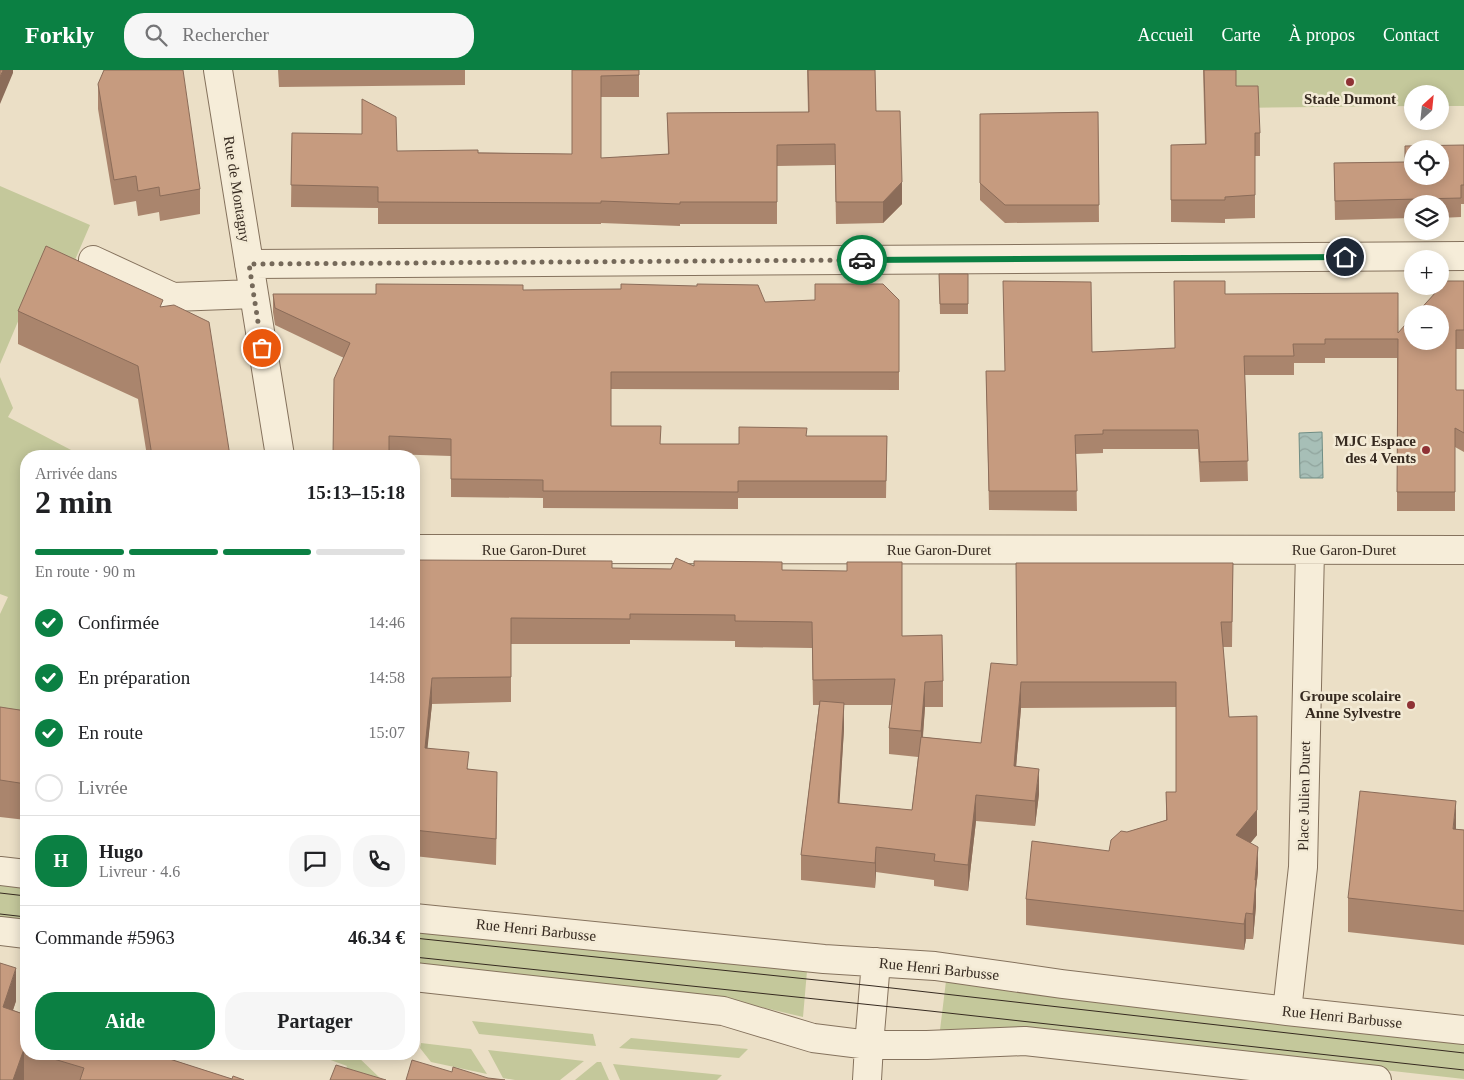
<!DOCTYPE html>
<html lang="fr">
<head>
<meta charset="utf-8">
<style>
  :root { --surface:#fff; --page:#f6f6f6; --text:#202124; --muted:#757577; --line:#e0e0e0; --accent:#0b8043 }
  body { margin:0; font-family:Georgia,serif; background:var(--page); color:var(--text); height:100vh; display:flex; flex-direction:column; font-size:19px; white-space:nowrap }
  * { box-sizing:border-box; margin:0 }
  p { font-size:16px; color:var(--muted) }
  .icon { flex:none; width:28px; height:28px; fill:none; stroke:currentColor; stroke-width:2; stroke-linecap:round; stroke-linejoin:round }
  .map { position:relative; flex:1; overflow:hidden }
  .sheet { position:absolute; left:20px; top:380px; width:400px; height:610px; display:flex; flex-direction:column; background:var(--surface); border-radius:20px; box-shadow:0 2px 12px #0003 }
  .sheet>* { flex:none }
  .needle { width:32px; rotate:27deg }
  .buttons { position:absolute; left:1404px; top:15px; display:grid; gap:10px }
  .buttons a { display:grid; place-items:center; width:45px; height:45px; border-radius:50%; background:var(--surface); box-shadow:0 2px 12px #0003; font-size:25px }
  .pin { position:absolute; display:grid; place-items:center; width:42px; height:42px; color:#fff; margin:-21px; border:2px solid #fff; border-radius:50%; box-shadow:0 1px 5px #0007 }
  .courier { position:absolute; display:grid; place-items:center; width:50px; height:50px; margin:-25px; border:4px solid #0b8043; border-radius:50%; background:#fff; color:#222; box-shadow:0 1px 6px #0007 }
  .headline em { font-style:normal; font-weight:700 }
  .headline div { display:flex; flex-direction:column-reverse }
  .headline { display:flex; align-items:center; justify-content:space-between; height:85px; padding:0 15px }
  h1 { font-size:32px; font-weight:700; line-height:38px }
  .bar { display:grid; grid-template-columns:repeat(4,1fr); gap:8px 5px; align-content:center; height:60px; padding:0 15px }
  .bar i { height:6px; border-radius:4px; background:var(--line) }
  .bar .current { background:var(--accent) }
  .bar p { grid-column:span 4 }
  .line { display:flex; align-items:center; gap:12px; padding:0 15px; border-top:1px solid var(--line) }
  .line div { flex:1 }
  .round { display:grid; place-items:center; flex:none; width:52px; height:52px; border-radius:20px; background:var(--page) }
  ol { padding:0 15px; list-style:none }
  li { display:flex; align-items:center; gap:15px; height:55px }
  li p { margin-inline-start:auto }
  li .icon { padding:5px; border-radius:50%; background:var(--accent); color:#fff; stroke-width:4 }
  li:last-child { color:var(--muted) }
  li i { width:28px; height:28px; border:2px solid var(--line); border-radius:50% }
  .button { display:flex; gap:10px; margin-top:auto; padding:10px 15px }
  .button a { flex:1; height:58px; border-radius:20px; background:var(--accent); color:#fff; font-size:20px; font-weight:700; line-height:58px; text-align:center }
  .button a+a { background:var(--page); color:var(--text) }
  header { display:flex; align-items:center; gap:30px; box-sizing:border-box; height:70px; padding:0 25px; background:var(--accent); color:#fff }
  header strong { font-size:24px }
  nav { display:flex; gap:28px; margin-inline-start:auto; font-size:18px }
  .search { width:350px; height:45px; background:var(--page); display:flex; align-items:center; gap:12px; box-sizing:border-box; padding:0 18px; border-radius:20px; color:var(--muted); font-size:19px }
  .map>svg:first-child { display:block }
  .green { fill:#c4c89b }
  .water { fill:url(#water-waves); stroke:#6f8d84 }
  .lines { fill:none; stroke-linecap:round; stroke-linejoin:round }
  .minor-casing { stroke:#85725d; stroke-width:30 }
  .minor { stroke:#f6edd9; stroke-width:28 }
  .tram { stroke:#362a20; stroke-width:1 }
  .wall { fill:#aa856d; fill-rule:evenodd }
  .shaded-wall { fill:#8b6c59 }
  .building { fill:#c69b7f; stroke:#8b6c59; fill-rule:evenodd }
  .done { stroke:#75695a; stroke-width:5; stroke-dasharray:0 9 }
  .route { stroke:#0b8043; stroke-width:6 }
  .poi-dot { fill:#8f3235; stroke:#f3ead5; stroke-width:2 }
  .labels { text-anchor:middle; dominant-baseline:central; stroke-width:5; stroke-linejoin:round; paint-order:stroke }
  .poi-label { font-size:15px; font-weight:bold; fill:#362a20; stroke:#f3ead5; text-anchor:end }
  .street-label { font-size:15px; fill:#362a20; stroke:#f3ead5 }
</style>
</head>
<body>
<header>
<strong>Forkly</strong>
<div class="search"><svg class="icon" aria-label="search" viewBox="0 0 24 24"><circle cx="10" cy="10" r="6"/><path d="M15 15l6 6"/></svg>Rechercher</div>
<nav><a>Accueil</a><a>Carte</a><a>À propos</a><a>Contact</a></nav>
</header>
<div class="map">
<svg width="1464" height="1010" viewBox="0 0 1464 1010">
  <defs>
    <pattern id="water-waves" width="16" height="10" patternUnits="userSpaceOnUse" patternTransform="scale(1.25)"><rect width="16" height="10" fill="#a7bfb7"/><path d="M0 5q4-4 8 0t8 0" fill="none" stroke="#90a49d"/></pattern>
  </defs>
  <rect width="100%" height="100%" fill="#ebdfc6"/>
  <path class="green" d="M1235,0h229v36h-24v-12h-28v12l-176,2z
    M0,116l90,39 -24,56 -41,24 -25,59z
    M0,307l13,31 -5,9 65,34 -2,5h-45v277l-26,-3v-116l8,-17 -8,-3z
    M0,815l26,3v36l-26,-3z
    M414,860l393,41 -4,46 -71,-17 -318,-34z
    M946,911l74,12 444,50v36l-438,-49h-86z
    M472,951l121,13 3,12 -117,-12z
    M631,968l117,11 -9,9 -120,-10z
    M421,973l50,6 16,25 -56,-12 -11,-14z
    M488,980l96,11 -24,19h-45l-12,-2z
    M329,984h26l26,25 -40,1 6,-14 -22,-8z
    M597,992h4l8,18h-34z
    M613,994l109,11 -5,5h-97z"/>
  <path class="water" d="M1322,362l1,46h-23l-1,-45z"/>
  <g class="lines">
    <defs>
      <path id="minor" d="M218,0l62,386
        M93,190l80,37 81,-3
        M249,194l1215,-8
        M414,479l1050,1
        M0,801l26,3
        M414,848l410,41 111,7 127,18 225,27 177,19
        M0,861l26,3
        M414,907l309,34 90,27 56,7h58l98,-4 352,39
        M1287,941l16,-144 7,-317
        M867,1010l2,-35 7,-83"/>
    </defs>
    <use href="#minor" class="minor-casing"/>
    <use href="#minor" class="minor"/>
    <path class="tram" d="M0,823l26,3
      M0,844l26,3
      M414,868l460,48 590,67
      M414,887l516,54 534,59"/>
  </g>
  <path class="wall" d="M278,0h187v15l-186,2z
    M572,0h67v27h-38v61l67,-4 -1,-41 141,-1 -1,-42h68l1,41 26,93 -19,19 -47,1 -1,-59 -58,1v58h-97v2l-79,-3v1h-223v-16l-87,-1 1,-74 105,18 175,3z
    M1203,0h33v16l24,47v23h-5v62l-30,1v4l-54,-1v-77l34,-1z
    M98,14l102,105v25l-40,7 -1,-9 -21,4 -2,-15 -22,4 -16,-96z
    M1098,42l1,110 -94,1 -25,-23v-86z
    M1464,75v59h-3v13l-21,1v-14h-28v14l-77,2 -1,-57 71,-1z
    M939,204h29v40h-28z
    M1464,211v68h-8v41h8v62l-9,-5v64h-58v-153h-72v5h-31v12h-49l3,106 -48,1 -2,-33h-95v4l-27,1 1,57 -88,-1 -3,-139h19l87,-19 83,-4 50,-54 173,39z
    M523,220l242,12 134,-2v90l-288,-1v37l50,18h78l68,-8h80l-1,62h-148v11l-195,-1v-10l-92,-1v-41l-62,-2 -45,-96 -69,-33 -2,-13v-18h103z
    M163,237l67,149h-83l-9,-57 -120,-55v-33z
    M414,490l198,8 59,1 23,-3 88,4 120,66 41,45v26h-18l-2,30 58,6 36,-78 216,-102 -1,84h-9l6,70 28,118 -7,8 8,29 -2,17v17l-3,33h-7l-2,11 -218,-25v-26l83,-48 18,-19 39,-12v-28h10v-85l-155,1 -5,58 23,28 -4,32 -59,-5 -8,70 -34,-5v-6l-58,-8 -1,16 -74,-8v-25l18,-150h-6l-1,-57 -77,-1v-6l-105,-1v4h-119v58l-79,2 -5,44 42,21 28,29 -1,67 -82,-9zM844,635h48l-3,23v26l29,3 -6,53 -73,-7 5,-74z
    M0,637l26,4v109l-26,-3z
    M1456,759l8,1v115l-116,-13v-34z
    M0,893l16,38 -3,9 13,5v39h128l78,25 12,1h-244z"/>
  <path class="shaded-wall" d="M3,0h10v3l-13,31v-27z
    M902,112v22l-19,19v-21z
    M432,608v26l-7,69v-25z
    M925,612v25l-4,50v-26z
    M1021,612v26l-7,84v-26z
    M844,633v26l-6,99v-25z
    M1257,646v119l-21,26v-26z
    M1039,699v25l-4,32v-25z
    M976,725v26l-8,70v-26z
    M1456,731v34l-3,-6z
    M876,777v25l-1,16v-25z
    M1258,777v25l-2,17v17l-3,33v-25l2,-34z
    M1246,843v26l-2,11v-26z
    M16,898v33l-13,39v-33z
    M24,979v31h-11z"/>
  <path class="building" d="M0,0h3l-3,7z
    M104,0h79l17,119 -40,7 -1,-9 -21,4 -2,-15 -22,4 -16,-96z
    M572,0h67v5l-38,1v82l68,-4 -2,-41 142,-1 -1,-42h67l1,41h24l2,71 -19,20h-47l-1,-58 -58,1v57h-97v2l-79,-3v2l-223,-1v-15l-87,-2 1,-52 70,1v-35l34,18 1,34 81,-1v3l94,1z
    M1204,0h32v16h22l2,47h-5v62l-30,2v3h-54v-55l35,-1z
    M1098,42l1,93h-94l-25,-22v-69z
    M1464,75v40h-3v13l-126,3 -1,-38 71,-1v-16zM1412,79h28v27h-28z
    M46,176l117,54 -3,7 14,-2 35,17 21,134h-78l-14,-90 -120,-55z
    M939,204h29v30h-28z
    M1003,211l88,1 1,70 83,-4 -1,-67h51v13l173,-1v40l14,-16v24h28v-27h-24l30,-33h18v49h-8v60h8v43l-9,-5v64h-58l1,-153h-73v5h-32l1,12h-50l4,105 -48,1 -2,-32h-95v4l-28,1 2,56h-88l-3,-120h19z
    M376,214l147,1v5l98,-1v-5l76,2v-2l61,1 7,17 50,-2v-16h68l16,16v72h-288v54h50l-1,18h79v-17l68,1 -1,8h81l-1,45h-148v11l-195,-1v-11l-92,-1v-40l-62,-3v20h-56l1,-77 16,-36 -75,-35 -2,-14h103z
    M676,488l18,8v-5l88,1v8l65,1v-9h55v74l40,-1 1,46 -18,1 -4,49 -32,-3 6,-49 -82,1 -1,-58 -77,-1v-6l-105,-1v5l-119,-1v59l-79,1 -7,70 44,4 -2,17 30,3 -1,67 -82,-9v-270l198,1v7l59,1z
    M1016,493h217l-1,59h-11l8,95 28,-1v94l-21,25 22,12 -3,33h1l-3,34 -7,-1 -2,11 -218,-25 6,-58 77,10 2,-11 10,-9 6,1 40,-12 -1,-28h10v-110h-155l-7,84 25,3 -4,32 -59,-6 -8,70 -34,-4 1,-7 -59,-7 -1,16 -74,-8 19,-154 24,2 -6,100 74,7 9,-73 60,6 10,-80 26,2z
    M0,637l26,4v73l-26,-4z
    M1360,721l96,10 -3,28 11,1v81l-116,-13z
    M0,893l16,5 -13,39 23,8v35l-2,-1 -11,31h-13z
    M37,984h117l78,25 1,-3 11,4h-164l4,-12z
    M412,990l40,12 1,-5 35,11 17,2h-99z
    M336,995l50,15h-56z"/>
  <g class="lines">
    <path class="done" d="M262,278l-13,-84 613,-4"/>
    <path class="route" d="M862,190l483,-3"/>
  </g>
  <g class="poi-dot">
    <circle cx="1350" cy="12" r="5"/>
    <circle cx="1426" cy="380" r="5"/>
    <circle cx="1411" cy="635" r="5"/>
  </g>
  <g class="labels">
    <g class="poi-label">
      <text x="1350" y="29" text-anchor="middle">Stade Dumont</text>
      <text x="1416" y="371">MJC Espace<tspan x="1416" dy="17">des 4 Vents</tspan></text>
      <text x="1401" y="626">Groupe scolaire<tspan x="1401" dy="17">Anne Sylvestre</tspan></text>
    </g>
    <g class="street-label">
      <text transform="translate(237 119) rotate(81)">Rue de Montagny</text>
      <text x="534" y="480">Rue Garon-Duret</text>
      <text x="939" y="480">Rue Garon-Duret</text>
      <text x="1344" y="480">Rue Garon-Duret</text>
      <text transform="translate(1304 726) rotate(-89)">Place Julien Duret</text>
      <text transform="translate(536 860) rotate(6)">Rue Henri Barbusse</text>
      <text transform="translate(939 899) rotate(6)">Rue Henri Barbusse</text>
      <text transform="translate(1342 947) rotate(6)">Rue Henri Barbusse</text>
    </g>
  </g>
</svg>
<div class="buttons">
<a><svg class="needle" viewBox="-14 -14 28 28"><path d="M0-13l5 13h-10z" fill="#e53935"/><path d="M0 13l5-13h-10z" fill="#757577"/></svg></a>
<a><svg class="icon" aria-label="locate" viewBox="0 0 24 24"><circle cx="12" cy="12" r="6"/><path d="M12 2v4M12 18v4M2 12h4M18 12h4"/></svg></a>
<a><svg class="icon" aria-label="layers" viewBox="0 0 24 24"><path d="M12 4l9 5-9 5-9-5zM3 14l9 5 9-5"/></svg></a>
<a>+</a>
<a>−</a>
</div>
<div class="pin" style="left:262px;top:278px;background:#ea580c"><svg class="icon" aria-label="bag" viewBox="0 0 24 24"><path d="M5 8h14l-1 12H6zM9 8a3 3 0 0 1 6 0"/></svg></div>
<div class="pin" style="left:1345px;top:187px;background:#1f2937"><svg class="icon" aria-label="home" viewBox="0 0 24 24"><path d="M3 11l9-7 9 7M6 9v11h12V9"/></svg></div>
<div class="courier" style="left:862px;top:190px"><svg class="icon" aria-label="car" viewBox="0 0 24 24"><path d="M5 17H2v-5l4-1 3-4h7l3 4 3 1v5h-3M9 17h6M6 11h13"/><circle cx="7" cy="17" r="2"/><circle cx="17" cy="17" r="2"/></svg></div>
<section class="sheet">
<div class="headline"><div><h1>2 min</h1><p>Arrivée dans</p></div><em>15:13–15:18</em></div>
<div class="bar"><i class="current"></i><i class="current"></i><i class="current"></i><i></i><p>En route · 90 m</p></div>
<ol>
<li><svg class="icon" aria-label="check" viewBox="0 0 24 24"><path d="M5 12l5 5 9-10"/></svg>Confirmée<p>14:46</p></li>
<li><svg class="icon" aria-label="check" viewBox="0 0 24 24"><path d="M5 12l5 5 9-10"/></svg>En préparation<p>14:58</p></li>
<li><svg class="icon" aria-label="check" viewBox="0 0 24 24"><path d="M5 12l5 5 9-10"/></svg>En route<p>15:07</p></li>
<li><i></i>Livrée</li>
</ol>
<div class="line" style="height:90px"><b class="round" style="background:var(--accent);color:#fff">H</b><div><b>Hugo</b><p>Livreur · 4.6</p></div><a class="round"><svg class="icon" aria-label="chat" viewBox="0 0 24 24"><path d="M4 5h16v11H9l-5 4z"/></svg></a><a class="round"><svg class="icon" aria-label="phone" viewBox="0 0 24 24"><path d="M5 4h4l2 5-3 2q2 4 5 5l2-3 5 2v4C11 20 4 13 5 4z"/></svg></a></div>
<div class="line" style="height:65px"><div>Commande #5963</div><b>46.34 €</b></div>
<div class="button"><a>Aide</a><a>Partager</a></div>
</section>
</div>
</body>
</html>
